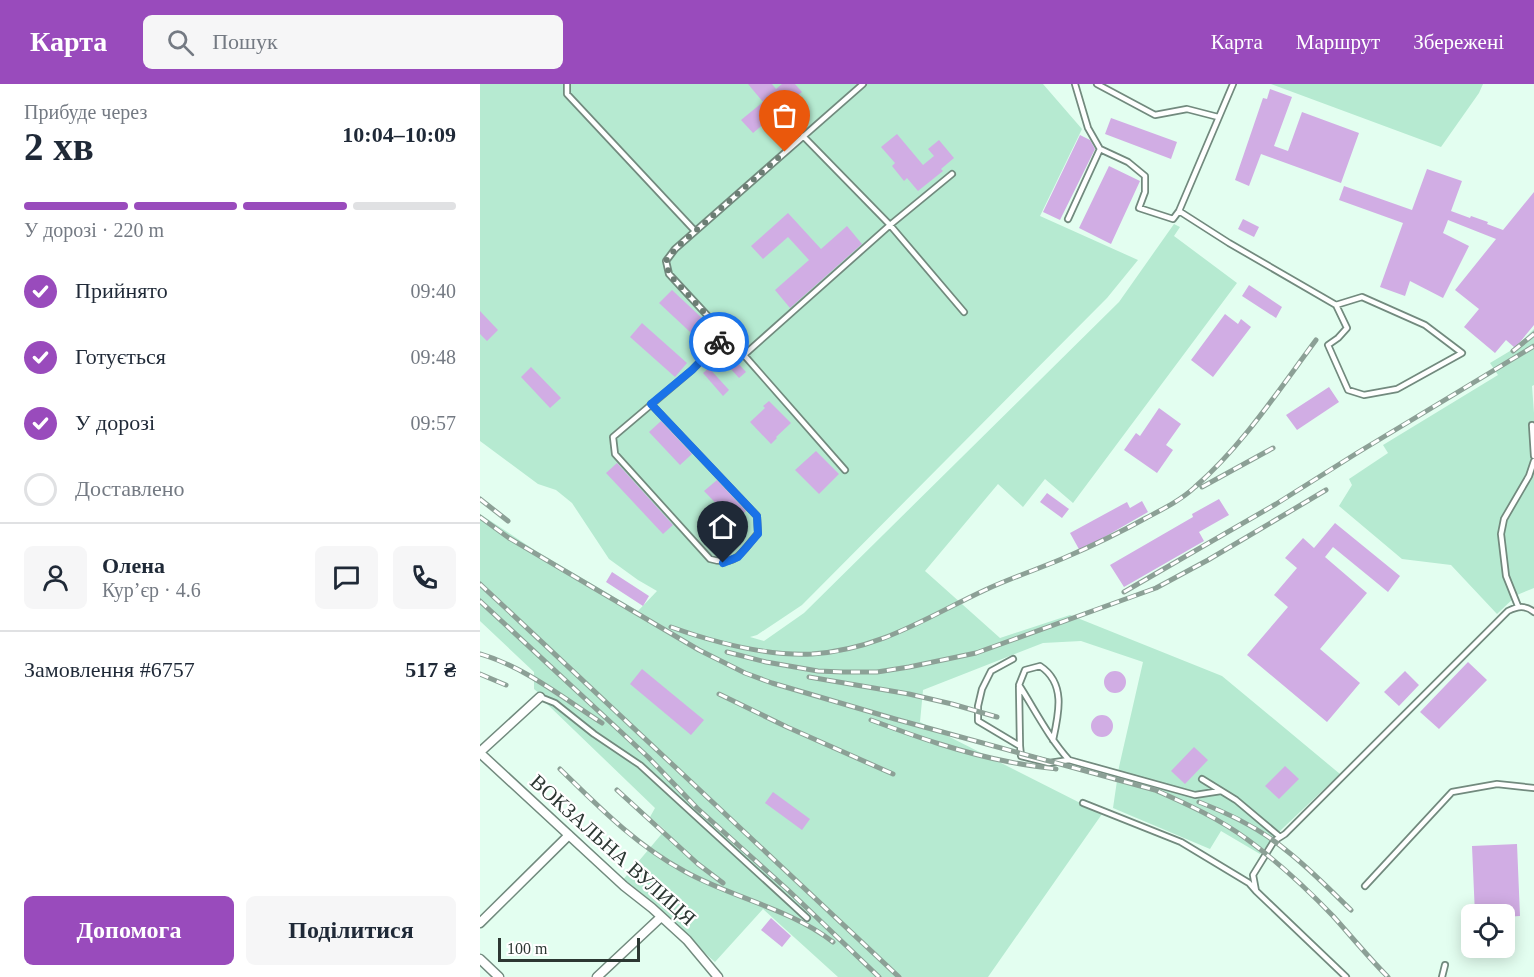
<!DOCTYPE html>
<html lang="uk">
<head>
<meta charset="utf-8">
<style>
  :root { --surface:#fff; --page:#f6f6f7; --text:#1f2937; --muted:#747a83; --line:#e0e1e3; --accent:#994bbc }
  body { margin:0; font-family:Georgia,serif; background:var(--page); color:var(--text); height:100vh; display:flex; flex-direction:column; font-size:22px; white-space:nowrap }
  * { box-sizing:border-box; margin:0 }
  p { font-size:20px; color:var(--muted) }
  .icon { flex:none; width:33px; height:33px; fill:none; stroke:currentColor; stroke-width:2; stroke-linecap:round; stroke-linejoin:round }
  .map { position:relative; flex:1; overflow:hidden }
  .details { display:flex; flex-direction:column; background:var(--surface); width:480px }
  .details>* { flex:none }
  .tools { position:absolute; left:981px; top:820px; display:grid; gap:12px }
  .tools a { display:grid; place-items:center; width:54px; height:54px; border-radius:9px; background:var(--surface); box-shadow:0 3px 15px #0003; font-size:30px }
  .scale { position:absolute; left:18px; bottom:15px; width:142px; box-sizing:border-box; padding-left:6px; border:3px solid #2c3732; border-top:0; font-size:16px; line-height:21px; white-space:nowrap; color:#2c3732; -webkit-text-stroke:4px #fff; paint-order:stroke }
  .pin { position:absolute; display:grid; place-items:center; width:51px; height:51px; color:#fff; margin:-62px -26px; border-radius:50% 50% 50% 0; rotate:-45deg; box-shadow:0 0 6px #0007 }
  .pin .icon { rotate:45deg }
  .courier { position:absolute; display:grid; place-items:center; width:60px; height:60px; margin:-30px; border:4px solid #1a73e8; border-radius:50%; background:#fff; color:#222; box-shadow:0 2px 8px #0007 }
  .overview em { font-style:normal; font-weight:700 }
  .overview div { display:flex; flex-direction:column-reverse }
  .overview { display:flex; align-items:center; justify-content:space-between; height:102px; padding:0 24px }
  h1 { font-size:39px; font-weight:700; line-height:45px }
  .bar { display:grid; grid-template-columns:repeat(4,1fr); gap:9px 6px; align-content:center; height:72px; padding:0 24px }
  .bar i { height:8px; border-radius:4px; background:var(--line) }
  .bar .selected { background:var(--accent) }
  .bar p { grid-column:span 4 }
  .line { display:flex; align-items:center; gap:15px; padding:0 24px; border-top:2px solid var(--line) }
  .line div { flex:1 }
  .round { display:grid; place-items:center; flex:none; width:63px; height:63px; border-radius:9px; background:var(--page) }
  ol { padding:0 24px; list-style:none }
  li { display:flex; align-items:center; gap:18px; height:66px }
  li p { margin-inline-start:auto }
  li .icon { padding:6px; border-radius:50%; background:var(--accent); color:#fff; stroke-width:4 }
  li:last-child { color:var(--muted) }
  li i { width:33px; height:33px; border:3px solid var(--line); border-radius:50% }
  .button { display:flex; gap:12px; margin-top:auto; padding:12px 24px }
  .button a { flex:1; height:69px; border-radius:9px; background:var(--accent); color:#fff; font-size:24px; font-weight:700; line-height:69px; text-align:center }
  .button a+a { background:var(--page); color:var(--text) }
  header { display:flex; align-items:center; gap:36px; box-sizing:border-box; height:84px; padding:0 30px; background:var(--accent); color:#fff }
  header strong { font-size:28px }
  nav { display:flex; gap:33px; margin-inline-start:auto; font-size:21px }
  .search { width:420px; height:54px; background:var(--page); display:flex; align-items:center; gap:15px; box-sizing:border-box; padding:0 21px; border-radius:9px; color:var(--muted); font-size:22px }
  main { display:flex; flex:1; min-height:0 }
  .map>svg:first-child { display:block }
  .green { fill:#b6ead1 }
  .building { fill:#d1ade4 }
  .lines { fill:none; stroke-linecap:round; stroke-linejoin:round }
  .lane-casing { stroke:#728a7e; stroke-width:8 }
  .street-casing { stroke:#728a7e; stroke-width:11 }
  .lane { stroke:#fff; stroke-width:4.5 }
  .street { stroke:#fff; stroke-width:8 }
  .rail-casing { stroke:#8ca096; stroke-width:5 }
  .rail { stroke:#fff; stroke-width:3; stroke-dasharray:9; stroke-linecap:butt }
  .done { stroke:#6c7d74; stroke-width:6; stroke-dasharray:0 10.8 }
  .route { stroke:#1a73e8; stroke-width:8 }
  .labels { text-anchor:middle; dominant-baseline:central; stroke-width:4.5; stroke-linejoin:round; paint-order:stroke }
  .street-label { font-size:21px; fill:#2c3732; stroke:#fff }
</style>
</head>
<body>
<header>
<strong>Карта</strong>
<div class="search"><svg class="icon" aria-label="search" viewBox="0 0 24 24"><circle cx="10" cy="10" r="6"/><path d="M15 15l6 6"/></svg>Пошук</div>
<nav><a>Карта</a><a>Маршрут</a><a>Збережені</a></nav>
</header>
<main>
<section class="details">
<div class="overview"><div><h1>2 хв</h1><p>Прибуде через</p></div><em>10:04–10:09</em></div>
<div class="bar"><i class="selected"></i><i class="selected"></i><i class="selected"></i><i></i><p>У дорозі · 220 m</p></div>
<ol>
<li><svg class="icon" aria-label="check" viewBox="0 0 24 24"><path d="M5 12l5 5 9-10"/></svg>Прийнято<p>09:40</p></li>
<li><svg class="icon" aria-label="check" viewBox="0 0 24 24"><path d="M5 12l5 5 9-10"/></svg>Готується<p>09:48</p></li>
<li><svg class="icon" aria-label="check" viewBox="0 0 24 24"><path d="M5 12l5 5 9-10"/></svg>У дорозі<p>09:57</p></li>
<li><i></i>Доставлено</li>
</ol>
<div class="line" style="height:108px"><a class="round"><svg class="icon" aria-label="person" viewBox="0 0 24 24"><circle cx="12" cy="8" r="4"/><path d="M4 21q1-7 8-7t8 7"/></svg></a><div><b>Олена</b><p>Кур’єр · 4.6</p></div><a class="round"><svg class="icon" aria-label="chat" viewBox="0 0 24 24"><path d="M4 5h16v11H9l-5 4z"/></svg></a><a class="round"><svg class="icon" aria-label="phone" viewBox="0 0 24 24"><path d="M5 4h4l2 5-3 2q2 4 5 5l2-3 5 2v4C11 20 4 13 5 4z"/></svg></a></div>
<div class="line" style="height:78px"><div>Замовлення #6757</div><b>517 ₴</b></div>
<div class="button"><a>Допомога</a><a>Поділитися</a></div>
</section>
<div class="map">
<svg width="1054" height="893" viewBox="0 0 1054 893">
  <rect width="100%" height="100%" fill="#e3fef0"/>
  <path class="green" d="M0,0h563l39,45 -42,87 98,44 -31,38 -305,307 -45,30 -7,2 14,4 40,-28 315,-311 55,-78 6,3 -6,9 63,47 -164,220 -28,-24 -22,28 -25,-23 -73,87 75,67 70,-23 152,61 118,98 -58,55 -22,25 -39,-23 -11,18 -97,-41 6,-41 24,-105 -62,-21 -38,2 -120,47 -3,32 182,92 -114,163h-150l-75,-68 -48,53 -93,-81 43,-51 -15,-13 5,-9 -108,-104v-4l-13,-11v-17l-54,-51v-107l56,37 102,60 19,-20 -19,-11 -29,-21 -37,-56 -16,-13 -18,-6 -58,-43z
    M791,0h212l-4,9 -38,54z
    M1054,245v56l-2,1 2,27v175l-17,7 -20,19 -46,-49 -49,-6 -63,-53 13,-21 -3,-6 39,-26 -5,-8 115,-70 -8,-12 25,-15z"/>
  <path class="building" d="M268,0h24l4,5 6,-5h13l7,8 -10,8 8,9 -21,17 -7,-9 -19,16 -12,-13 22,-18z
    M790,5l22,8 -18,49 14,5 14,-39 57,21 -18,50 -80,-29 -12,32 -14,-6 28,-82 4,1z
    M631,34l66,24 -6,17 -66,-25z
    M417,50l26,31 11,-9 -6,-7 11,-9 15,18 -13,11 2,2 -25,20 -11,-13 -3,3 -12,-15 3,-3 -14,-16z
    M600,51l10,5 5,9 -35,71 -17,-8z
    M629,82l31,15 -29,63 -32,-16z
    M947,85l35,12 -11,30 19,7 1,-2 17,6 -1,2 16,6 31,-38v133l-19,23 -9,-8 -11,13 -31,-26 15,-18 -24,-19 41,-51 -48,-19 -5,13 26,13 -26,52 -33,-17 -5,15 -25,-9 23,-64 -64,-23 5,-14 68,24z
    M308,129l33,36 26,-23 15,18 -72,64 -15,-18 34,-30 -21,-23 -25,22 -12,-13z
    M763,135l16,8 -5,10 -16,-8z
    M769,201l33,22 -6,11 -34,-22z
    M192,206l45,42 -13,13 -45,-42z
    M0,227l18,19 -11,11 -7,-7z
    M745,230l13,10 3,-5 10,8 -38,50 -22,-17z
    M162,239l45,40 -12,14 -45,-40z
    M246,266l20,22 -7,6 -20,-22z
    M51,283l30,31 -11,10 -29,-31z
    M229,284l20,22 -6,6 -20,-23z
    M849,303l10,15 -42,28 -11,-15z
    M289,317l22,22 -15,14 1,1 -6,6 -21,-22 15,-14 -2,-2z
    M679,324l22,16 -15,21 7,5 -16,23 -33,-23 12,-17 4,3z
    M181,337l31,33 -12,11 -31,-33z
    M336,367l23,23 -20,20 -24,-24z
    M137,379l56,62 -10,9 -57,-61z
    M237,396l29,31 -12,11 -30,-31z
    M567,409l22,16 -7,9 -22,-16z
    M739,415l10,16 -30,17 5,9 -80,46 -14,-22 83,-48 -1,-3z
    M662,417l6,11 -68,39 -10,-18 57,-31 3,6z
    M855,439l65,53 -12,16 -55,-45 -8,10 42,36 -47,56 40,34 -33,39 -80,-67 41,-48 -14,-12 23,-27 -12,-10 18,-20 11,10z
    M132,488l37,24 -6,10 -37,-24z
    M988,578l19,18 -48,49 -19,-17z
    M162,585l62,51 -13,15 -61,-51z
    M925,587l14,14 -20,21 -15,-14z
    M624 598a11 11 0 1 1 22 0a11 11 0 1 1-22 0Z
    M611 642a11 11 0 1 1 22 0a11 11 0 1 1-22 0Z
    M714,663l14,13 -23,24 -14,-13z
    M805,682l14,13 -20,20 -14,-13z
    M293,708l37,27 -8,11 -37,-27z
    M1037,760l3,72 -16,1v-2h-29l-3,-69z
    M291,834l20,18 -9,11 -21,-17z"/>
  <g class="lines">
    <defs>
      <path id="lane" d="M87,0v10l128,137
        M617,0l58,31 32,-6 31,8
        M323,52l87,89 74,87
        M620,65l28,13 17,14v16l-6,16 34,11 6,-8 54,-127
        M699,127l50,32 107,62 26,-8 63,28 37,28 -65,36 -33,6 -16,-5 -20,-45 10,-7 9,-10 -11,-23
        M588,135l32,-70 -12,-21 -13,-44
        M264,271l146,-130 62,-51
        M171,320l106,112 1,17c-16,19 -21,34 -48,26l-95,-105 -2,-17 79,-67 34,-34
        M1052,341l2,31
        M365,386l-101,-115 -75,-81 -3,-13 9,-12 188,-165
        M1038,522l-12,-30 -5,-42 3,-15 25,-43 5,-15
        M533,575l-22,12 -9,18 -4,17v15l42,25 1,10 28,7 20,-3
        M539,603l1,59
        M60,613l15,6 39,31 46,31 167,153
        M573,656c6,-27 13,-57 -13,-74l-15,4 -6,15c16,25 30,53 50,75l126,35 26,-4
        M722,695l34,21 44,37
        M603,719l98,39 68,41 7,8
        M885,802l87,-94 45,-8 37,4
        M866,893l-90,-86 -3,-16 21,-34 11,-7 223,-223c10,-5 17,-6 26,1
        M962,893l3,-12"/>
      <path id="street" d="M0,668l60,-55
        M0,669l144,133 28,22 35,32 31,37
        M0,839l89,-88
        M0,875l19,18
        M117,893l64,-60"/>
    </defs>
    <use href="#lane" class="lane-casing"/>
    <use href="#street" class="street-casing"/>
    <use href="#lane" class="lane"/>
    <use href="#street" class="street"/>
    <defs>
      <path id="rail" d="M1033,267l21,-17
        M722,403l71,-39
        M0,415l28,22
        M0,433l29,21 190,112 46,23 27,10 123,36 260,71c32,14 65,29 93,50 30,22 59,49 85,76 18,20 36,42 55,61
        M0,500l419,393
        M644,508l152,-88 81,-51 177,-107
        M0,517l168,156 49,51 91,82 91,87
        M191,543c42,15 95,29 141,27 69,-5 113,-36 173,-64 26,-12 53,-21 79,-32 28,-12 55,-25 82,-40 17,-9 35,-18 49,-31 48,-42 83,-96 121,-147
        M247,568l39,10 52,9 25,1h34l32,-5 67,-14 180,-65 52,-28 118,-70
        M0,570c45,13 83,44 122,69
        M0,590l26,11
        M329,593l100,17 43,10 45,13
        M239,610l68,33 106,47
        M391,636c46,17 91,33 139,42 15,3 31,5 46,7
        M80,685c39,38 76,76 124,102 48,27 105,37 149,71
        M137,706l81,74 25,19
        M719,718c31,12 62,27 88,49 23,18 43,39 64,59"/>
    </defs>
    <use href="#rail" class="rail-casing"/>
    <use href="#rail" class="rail"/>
  </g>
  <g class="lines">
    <path class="done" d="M239,258l7,-6 -57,-62 -3,-13 9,-12 110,-97"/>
    <path class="route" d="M239,258l-27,28 -41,34 106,112 1,18 -20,23 -15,6"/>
  </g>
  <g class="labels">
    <g class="street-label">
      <text transform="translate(133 766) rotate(42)">ВОКЗАЛЬНА ВУЛИЦЯ</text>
    </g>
  </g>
</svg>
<div class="tools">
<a><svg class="icon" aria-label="locate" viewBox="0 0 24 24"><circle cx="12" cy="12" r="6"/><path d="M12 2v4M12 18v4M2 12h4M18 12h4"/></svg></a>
</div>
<div class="scale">100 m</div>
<div class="pin" style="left:305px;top:68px;background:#ea580c"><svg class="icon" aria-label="bag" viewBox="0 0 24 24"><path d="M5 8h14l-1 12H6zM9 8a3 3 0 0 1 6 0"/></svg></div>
<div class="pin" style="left:243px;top:479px;background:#1f2937"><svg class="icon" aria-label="home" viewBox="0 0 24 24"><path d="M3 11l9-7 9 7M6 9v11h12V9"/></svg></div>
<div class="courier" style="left:239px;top:258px"><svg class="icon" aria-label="bike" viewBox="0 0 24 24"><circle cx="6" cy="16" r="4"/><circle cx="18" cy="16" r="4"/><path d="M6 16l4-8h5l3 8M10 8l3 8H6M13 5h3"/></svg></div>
</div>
</main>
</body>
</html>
